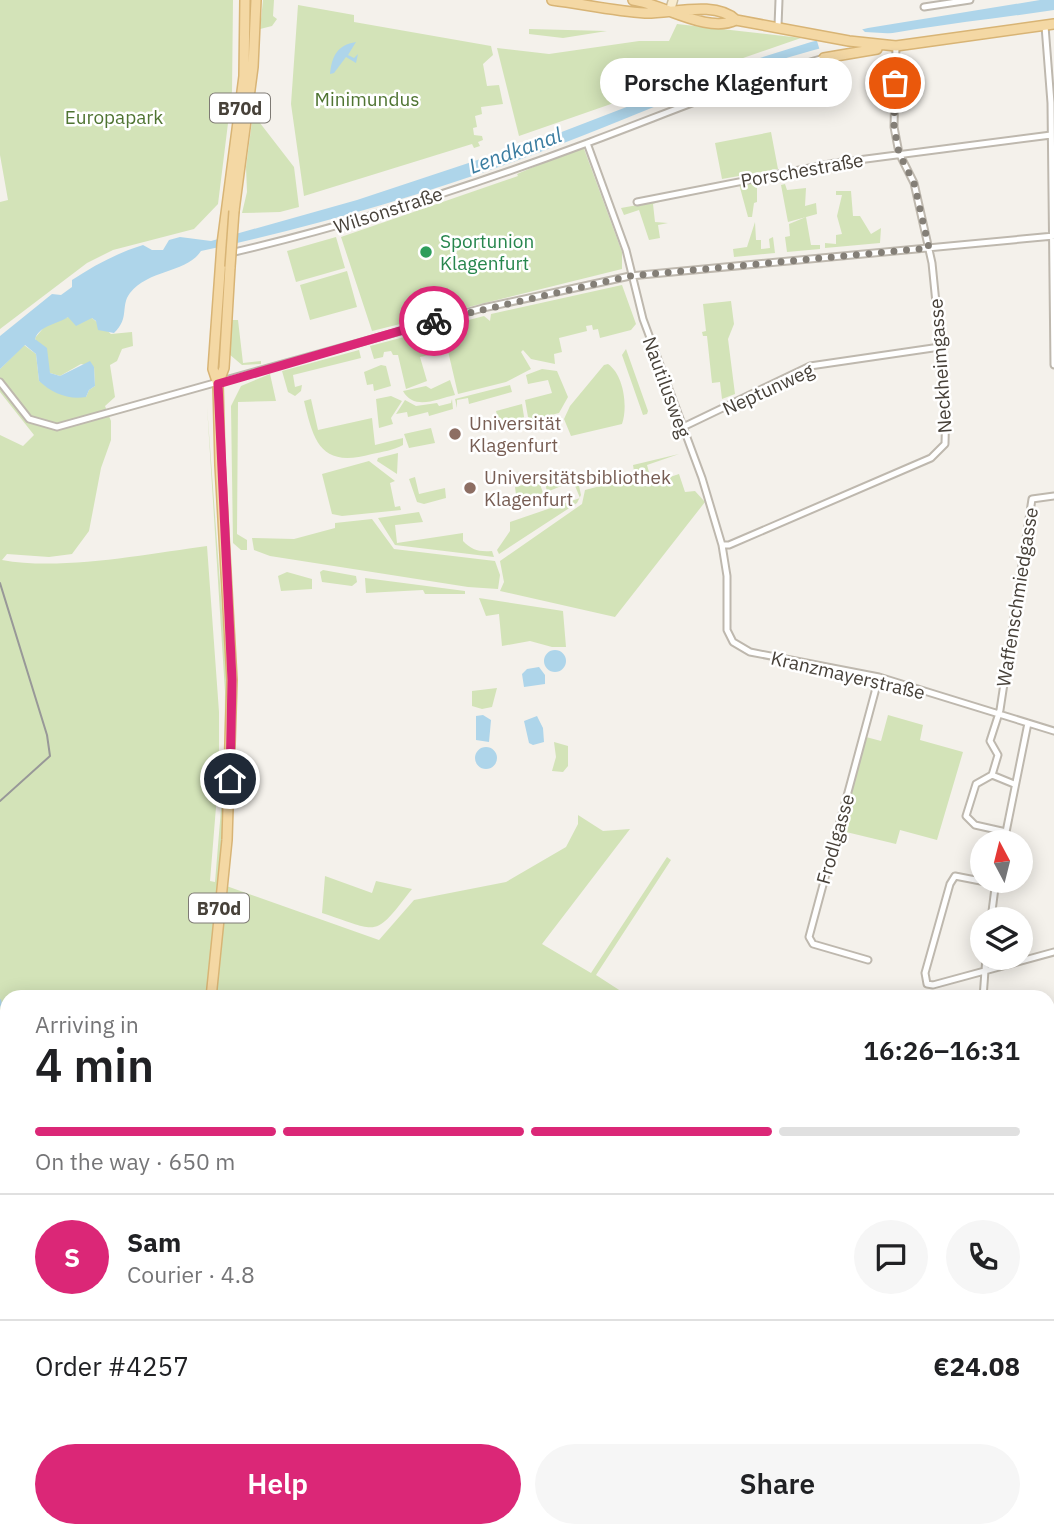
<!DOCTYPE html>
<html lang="en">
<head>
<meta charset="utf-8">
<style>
  :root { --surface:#fff; --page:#f6f6f6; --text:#202124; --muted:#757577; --line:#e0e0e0; --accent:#db2777 }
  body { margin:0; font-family:"IBM Plex Sans",sans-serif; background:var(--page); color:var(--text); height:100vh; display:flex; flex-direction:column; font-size:26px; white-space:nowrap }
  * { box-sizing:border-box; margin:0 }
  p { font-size:23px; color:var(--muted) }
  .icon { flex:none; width:38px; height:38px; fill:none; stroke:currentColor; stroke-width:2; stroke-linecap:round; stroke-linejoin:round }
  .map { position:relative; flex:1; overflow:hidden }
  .drawer { position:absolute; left:0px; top:990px; width:1055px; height:548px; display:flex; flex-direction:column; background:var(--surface); border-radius:21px 21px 0 0; box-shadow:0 4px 18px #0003 }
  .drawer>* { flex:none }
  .needle { width:46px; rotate:353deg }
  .tools { position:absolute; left:970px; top:830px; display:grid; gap:14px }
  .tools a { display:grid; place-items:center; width:63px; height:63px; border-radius:50%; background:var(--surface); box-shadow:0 4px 18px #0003; font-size:35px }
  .pin { position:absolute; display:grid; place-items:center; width:60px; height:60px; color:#fff; margin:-30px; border:4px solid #fff; border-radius:50%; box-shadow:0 2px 7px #0007 }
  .courier { position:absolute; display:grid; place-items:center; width:70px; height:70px; margin:-35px; border:5px solid #db2777; border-radius:50%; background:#fff; color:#222; box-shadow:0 2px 9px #0007 }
  .bubble { position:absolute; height:49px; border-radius:24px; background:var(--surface); box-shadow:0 4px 18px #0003; font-size:23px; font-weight:600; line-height:49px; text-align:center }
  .headline em { font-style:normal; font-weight:600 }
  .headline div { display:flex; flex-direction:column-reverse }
  .headline { display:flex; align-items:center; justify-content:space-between; height:119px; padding:0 35px }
  h1 { font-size:46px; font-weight:600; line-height:52px }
  .bar { display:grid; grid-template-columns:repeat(4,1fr); gap:10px 7px; align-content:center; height:84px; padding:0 35px }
  .bar i { height:9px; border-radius:5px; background:var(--line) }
  .bar .current { background:var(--accent) }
  .bar p { grid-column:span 4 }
  .line { display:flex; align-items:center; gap:18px; padding:0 35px; border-top:2px solid var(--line) }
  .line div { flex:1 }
  .round { display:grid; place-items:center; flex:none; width:74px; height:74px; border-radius:37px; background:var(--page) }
  .action { display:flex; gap:14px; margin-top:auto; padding:14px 35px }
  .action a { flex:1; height:80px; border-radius:42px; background:var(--accent); color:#fff; font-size:28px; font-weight:600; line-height:80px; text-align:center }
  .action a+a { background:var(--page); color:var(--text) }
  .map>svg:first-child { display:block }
  .green { fill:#d3e3b8 }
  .water { fill:#aed5ea }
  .pier { fill:#f4f1eb }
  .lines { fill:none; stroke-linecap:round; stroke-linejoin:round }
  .stream { stroke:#aed5ea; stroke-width:2 }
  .street-casing { stroke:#beb8ae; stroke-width:9 }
  .secondary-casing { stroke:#cebf9f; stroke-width:11 }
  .primary-casing { stroke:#d8b475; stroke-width:12 }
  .street { stroke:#fff; stroke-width:5 }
  .secondary { stroke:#f9eccf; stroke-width:8 }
  .primary { stroke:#f4d8a4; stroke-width:9 }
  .tram { stroke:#989898; stroke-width:2 }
  .primary-bridge-casing { stroke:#d8b475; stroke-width:12; stroke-linecap:butt }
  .primary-bridge { stroke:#f4d8a4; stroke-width:9 }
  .done { stroke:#847f77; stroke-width:7; stroke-dasharray:0 12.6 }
  .route { stroke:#db2777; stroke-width:9 }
  .leisure-dot { fill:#2e9e5b; stroke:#fff; stroke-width:2.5 }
  .education-dot { fill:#8d6e63; stroke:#fff; stroke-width:2.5 }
  .labels { text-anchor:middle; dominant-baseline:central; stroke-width:5; stroke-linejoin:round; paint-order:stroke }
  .shield { fill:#fff; stroke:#7e7a74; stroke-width:2 }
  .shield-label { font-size:18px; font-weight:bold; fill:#474139 }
  .park-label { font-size:19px; fill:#4f7432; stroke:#fff }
  .street-label { font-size:19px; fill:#474139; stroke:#fff }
  .leisure-label { font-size:19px; fill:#27864d; stroke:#fff; text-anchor:start }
  .education-label { font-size:19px; fill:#785e54; stroke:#fff; text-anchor:start }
  .water-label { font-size:21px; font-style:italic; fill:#3b7da1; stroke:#fff }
</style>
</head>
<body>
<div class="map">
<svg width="1054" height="1537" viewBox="0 0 1054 1537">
  <rect width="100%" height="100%" fill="#f4f1eb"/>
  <path class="green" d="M0,0h233l-1,91 -14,113 -24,25 -81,21 -26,13 -87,66v-127l8,-2 -8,-45z
    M263,0h11l-1,16 4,3 -5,7 -12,3z
    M298,5l56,10v7l137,24 2,9 -10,9 4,22 12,-1 4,19 -22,3 1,7 -7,2 2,11 -4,1 1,7 8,1 1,4 -5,2 2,4 -6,2 -2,-4 -168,52 -13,-92z
    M677,24l124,14 -282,98 -22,-88 52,6 90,-13h30z
    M529,29l78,2 -44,7 -34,-4z
    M253,114l41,53 5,40 -19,5 -38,1 5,-21 -1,-25z
    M771,132l7,37 -56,10 -7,-36z
    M583,146l39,106v17l-250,62 -31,-94 177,-61 -1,-2z
    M757,181v21l-3,1 -2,14h-4l-9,-33z
    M785,184l2,6 19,-2 -1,18 11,-3 1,11 -29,8 -7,-37z
    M836,191h15l2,25h7l11,18 10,-6 -1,15 -55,5v-5l11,1v-9l6,-1 -5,-18 5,-21h-6z
    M665,200l-12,4 2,18 13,1 -10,2 2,13 -11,2 -10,-30 -15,5 -3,-7z
    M806,217l5,28h9v4l-33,3 -2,-15 5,-1 -1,-12z
    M755,222l1,18h5v9l9,-1 -1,-9 4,-2 2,16 -41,4 -1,-8 14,-2z
    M336,237l9,31 -49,14 -9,-31z
    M347,271l10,36 -47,13 -10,-35z
    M622,285l14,39 -5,6 -31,8 -2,-9 -5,1 -1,-5 -6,1 1,5 -28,7 3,14 -8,2 1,10 -24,-5 -8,-9 -2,2 10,17 -25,13 -48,12 -10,-43 -28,6 7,24 -21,8 -8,-34h-5l-2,-4 -7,1 -1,5 -9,2 -4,-13 114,-30 6,5 1,-7z
    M731,301l3,23 -6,15 7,55 -13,5 -2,-17 -8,1 -5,-47h-4l-1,-4 4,-1 -3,-27z
    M68,317l24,1 19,16 21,-2 1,14 -11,3 -5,12 -7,4 5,32 -10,9 6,15v19l-10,28 -12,63 -17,23 -23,3 -42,-3 -5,6c59,11 145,-6 205,-14l12,166v58l-9,111 5,1 9,-109 1,-81 -18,-286 21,286 -5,139 -5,52 161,57 35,-40 92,-18 60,-35 12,-23v-9l25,16 27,-2 -88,115 49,29 76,-116 4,3 -75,115 34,22 -623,1v272l-7,-2v-833l23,11 11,-11 -34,-43v-23l24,-24 12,9 3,27 32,16h15l3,-7 6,-4 -1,-19 -13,-3 -21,12 -10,-3 -15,-35 10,-12z
    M230,320h8l5,43 18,-2v3l-19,1 -13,-11z
    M626,349l22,62 -1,3 -4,1 -21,-60z
    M359,350l2,8 -68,17 2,12 7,-2 -1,6 -6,5 -7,-4 -6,-21z
    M608,364c16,11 20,43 14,60l-51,12 -7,-17 6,-13 34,-41z
    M381,365l5,1 5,20 -17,5 -1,-7 -6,1 -3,-13z
    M542,369l15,2 11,26 -9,16 -27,7 -4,-3 -3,-17 27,-7 -4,-13 -20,4 -2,-9z
    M270,374l6,27 -38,1 -1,132 10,6v10h-6l-8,-7 -2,-137 10,-20z
    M450,380l5,15c-18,4 -41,16 -52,-4l23,-5 5,3z
    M510,385l2,7 -43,12 -1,-6 -11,2v8l-2,-9z
    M391,396l11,5 -11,17 2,6 -14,4 -3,-29z
    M311,399l7,31 54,-12 3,27 28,-7v7c-9,5 -21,7 -31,9 -51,14 -58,-11 -68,-53z
    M405,400l11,6 21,-3 2,3 12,-3 1,-4 1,10 -24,7 -1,-4 -20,5 -1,-5 -11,2z
    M522,404l3,19 -25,5 -4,-17z
    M431,428l4,15 -26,5 -5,-14z
    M398,453l-1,21 -20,-13 1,-3z
    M679,454l-32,11 5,18 27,-9 6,18 10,-1 10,11 -90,115 -115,-26 4,-9 -4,-21 82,-57 3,-14 50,-13 -2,-12z
    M369,461l26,20 -5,2 5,24 5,-1 1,4 -59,6 -10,-2 -10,-40z
    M576,472l5,23 -4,8 -78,51 -2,-4 13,-19v-9l70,-24 -7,-17 -26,11 -2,-10z
    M415,477l4,17 26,-6 1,10 -22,6 -7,-2 -8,-23z
    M539,481l4,12 -26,9 -2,-15z
    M419,512l4,10 -28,3 2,18 66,-10v8c9,9 15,11 29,10l2,6 -99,-12 -17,-27z
    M372,519l22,30 101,12 5,14 -2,14 -30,-2 -198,-31 -16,-6 -2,-12 42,1 41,-11v-5z
    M323,570l33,6 1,6 -5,4 -30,-4 -2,-10z
    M287,572l25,7v10l-31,2 -3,-15z
    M365,578l100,13v3h-40l-2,-4 -57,3z
    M479,598l84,13 3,36h-14l-22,-6 -28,5 -3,-32 -13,2z
    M497,688l-5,19 -10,2 -10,-3v-15z
    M888,715l35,10 -3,15 43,12 -26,88 -37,-10 -4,14 -54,-13 24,-94 15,4z
    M554,742l14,4v20l-5,6 -11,-1 4,-14z
    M325,876l47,17 4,-12 36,8c-39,50 -31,43 -90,24z
    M1054,1245v126l-6,1v-120z
    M0,1369l7,4v99l-7,-4z
    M1048,1481h6v56h-126l-3,-6h123z
    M7,1499v32h82l-1,6h-88v-33z
    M428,1531h68l14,6h-56z"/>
  <path class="water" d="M1040,0h14v10c-80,12 -162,19 -240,40 -88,24 -173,64 -258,96 -115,44 -234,79 -355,105 -14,22 -52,18 -71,42 -10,13 0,25 -16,40l-16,-3 -2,-9 -4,-3 -16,8 -8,-9c-12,8 -28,8 -33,22l12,9 3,25 10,3 30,-15 4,6 1,19 -6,4 -3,7c-18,3 -34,-4 -47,-16l-3,-27 -11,-9 -25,24v-33l52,-42 9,1 11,-8v-7c23,-15 45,-27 71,-35l9,5h11l6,-10 11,-3 31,4 146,-41 202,-67 169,-65 83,-26 57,-14z
    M356,42l-8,13 6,3 4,-4 -2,9 -10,-6 -12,16 -4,1c2,-18 7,-29 26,-32z
    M544 661a11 11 0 1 1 22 0a11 11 0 1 1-22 0Z
    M539,667l6,8v9l-21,3 -2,-13 5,-5z
    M483,715l8,5 -2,22 -13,-2v-24z
    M537,716l6,12 1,14 -11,3 -4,-2 -5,-22z
    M475 758a11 11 0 1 1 22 0a11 11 0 1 1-22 0Z"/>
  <path class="pier" d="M859,26l6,6 35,2 -80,17 -3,-10 -8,-2z"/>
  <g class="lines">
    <path class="stream" d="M0,1000l7,30
      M0,1164l7,-31
      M0,1409l7,-11"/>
    <defs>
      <path id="street" d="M924,7l46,-7
        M778,26l1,-26
        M1045,26l6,77 3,262
        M587,143l39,107 17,69 59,159 20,67 5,31v54l6,12 17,10 129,25 175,54
        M637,202l198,-39 216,-28
        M230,253c122,-28 242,-67 360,-111 78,-29 153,-61 234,-84
        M0,382l29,37 28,8 426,-119 147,-32 424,-40
        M681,428l129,-62 130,-19
        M722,545h7l202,-87 14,-14 1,-41 -14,-140 -18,-80 -15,-30 -5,-26 2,-81
        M992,775l22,9
        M1006,832l-31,-7 -9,-9 10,-32 16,-9 6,-20 -8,-14 10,-31 32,-211 22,-3
        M1004,842l24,-119
        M996,884l-41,-8 -5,8 -25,89 2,11 6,1 121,-33
        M991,919l5,-39
        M868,960l-55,-16 -4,-7 70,-260
        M983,998l3,-41
        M1048,1083l6,2
        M1048,1198l6,1
        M0,1471l7,3
        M134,1531l1,6
        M745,1537l1,-6"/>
      <path id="secondary" d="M670,10l3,-10
        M0,1493l7,-8"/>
      <path id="primary" d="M552,0c31,4 62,11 93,13 25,1 70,-13 91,7l113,21 47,5 158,-22
        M633,0c30,4 74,34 103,20
        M824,58l53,-9
        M234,211l19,-144 3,-67
        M218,384l6,-16 6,-101
        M211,998l16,-158 5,-160 -12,-215 -2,-81 -5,-15 9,-125 22,-168 1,-76
        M1048,1228l6,-3"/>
    </defs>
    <use href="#street" class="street-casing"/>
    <use href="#secondary" class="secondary-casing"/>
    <use href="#primary" class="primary-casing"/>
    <use href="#street" class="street"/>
    <use href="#secondary" class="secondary"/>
    <use href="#primary" class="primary"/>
    <path class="tram" d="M0,583l47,152 3,21 -50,45"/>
    <defs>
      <path id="primary-bridge" d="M230,267l4,-56"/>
    </defs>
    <use href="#primary-bridge" class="primary-bridge-casing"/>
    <use href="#primary-bridge" class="primary-bridge"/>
  </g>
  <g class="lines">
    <path class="done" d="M434,321l196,-45 299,-28 -15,-65 -15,-30 -5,-26 1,-44"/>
    <path class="route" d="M230,779l2,-99 -14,-296 216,-63"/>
  </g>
  <circle class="leisure-dot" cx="426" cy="252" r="7"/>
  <g class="education-dot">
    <circle cx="455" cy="434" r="7"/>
    <circle cx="470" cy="488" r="7"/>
  </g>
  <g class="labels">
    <g class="shield">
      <rect x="210" y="93.5" width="60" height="29" rx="5"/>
      <rect x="189" y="893.5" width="60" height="29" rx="5"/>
    </g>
    <g class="shield-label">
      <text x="240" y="108">B70d</text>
      <text x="219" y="908">B70d</text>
    </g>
    <g class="park-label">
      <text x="367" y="99">Minimundus</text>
      <text x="114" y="117">Europapark</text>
    </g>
    <g class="street-label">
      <text transform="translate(802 170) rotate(-10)">Porschestraße</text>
      <text transform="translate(388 210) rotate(-18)">Wilsonstraße</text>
      <text transform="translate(940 366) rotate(-94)">Neckheimgasse</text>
      <text transform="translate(667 387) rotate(70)">Nautilusweg</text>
      <text transform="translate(768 389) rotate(-25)">Neptunweg</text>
      <text transform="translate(1017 597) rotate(-81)">Waffenschmiedgasse</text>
      <text transform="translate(848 675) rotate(13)">Kranzmayerstraße</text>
      <text transform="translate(835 839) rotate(-74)">Frodlgasse</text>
    </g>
    <g class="leisure-label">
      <text x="440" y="241">Sportunion<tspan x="440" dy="22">Klagenfurt</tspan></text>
    </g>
    <g class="education-label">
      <text x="469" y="423">Universität<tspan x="469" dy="22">Klagenfurt</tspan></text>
      <text x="484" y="477">Universitätsbibliothek<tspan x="484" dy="22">Klagenfurt</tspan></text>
    </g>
    <g class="water-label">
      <text transform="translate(515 150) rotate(-20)">Lendkanal</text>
    </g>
  </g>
</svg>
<div class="tools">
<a><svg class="needle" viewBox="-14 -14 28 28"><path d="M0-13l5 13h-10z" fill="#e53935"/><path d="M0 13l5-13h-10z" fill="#757577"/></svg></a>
<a><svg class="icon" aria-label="layers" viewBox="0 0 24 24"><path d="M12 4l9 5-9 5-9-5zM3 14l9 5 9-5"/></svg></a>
</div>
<div class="pin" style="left:895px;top:83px;background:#ea580c"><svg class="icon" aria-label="bag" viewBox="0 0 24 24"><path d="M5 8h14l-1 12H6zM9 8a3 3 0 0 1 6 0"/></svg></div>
<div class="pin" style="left:230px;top:779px;background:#1f2937"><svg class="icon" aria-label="home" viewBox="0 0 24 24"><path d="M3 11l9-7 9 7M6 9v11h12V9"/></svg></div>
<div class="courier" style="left:434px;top:321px"><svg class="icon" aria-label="bike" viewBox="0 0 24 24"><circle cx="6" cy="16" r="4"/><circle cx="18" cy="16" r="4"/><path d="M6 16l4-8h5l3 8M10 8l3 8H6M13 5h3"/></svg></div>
<div class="bubble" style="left:600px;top:58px;width:252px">Porsche Klagenfurt</div>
<section class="drawer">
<div class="headline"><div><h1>4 min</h1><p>Arriving in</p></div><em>16:26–16:31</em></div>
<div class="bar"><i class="current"></i><i class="current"></i><i class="current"></i><i></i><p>On the way · 650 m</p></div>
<div class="line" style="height:126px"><b class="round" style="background:var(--accent);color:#fff">S</b><div><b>Sam</b><p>Courier · 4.8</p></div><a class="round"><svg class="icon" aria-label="chat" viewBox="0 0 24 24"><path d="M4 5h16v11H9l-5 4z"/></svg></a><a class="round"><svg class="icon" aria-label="phone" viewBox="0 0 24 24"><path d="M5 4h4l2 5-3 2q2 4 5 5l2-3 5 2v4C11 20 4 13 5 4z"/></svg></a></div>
<div class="line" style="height:91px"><div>Order #4257</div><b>€24.08</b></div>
<div class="action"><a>Help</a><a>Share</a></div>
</section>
</div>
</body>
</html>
